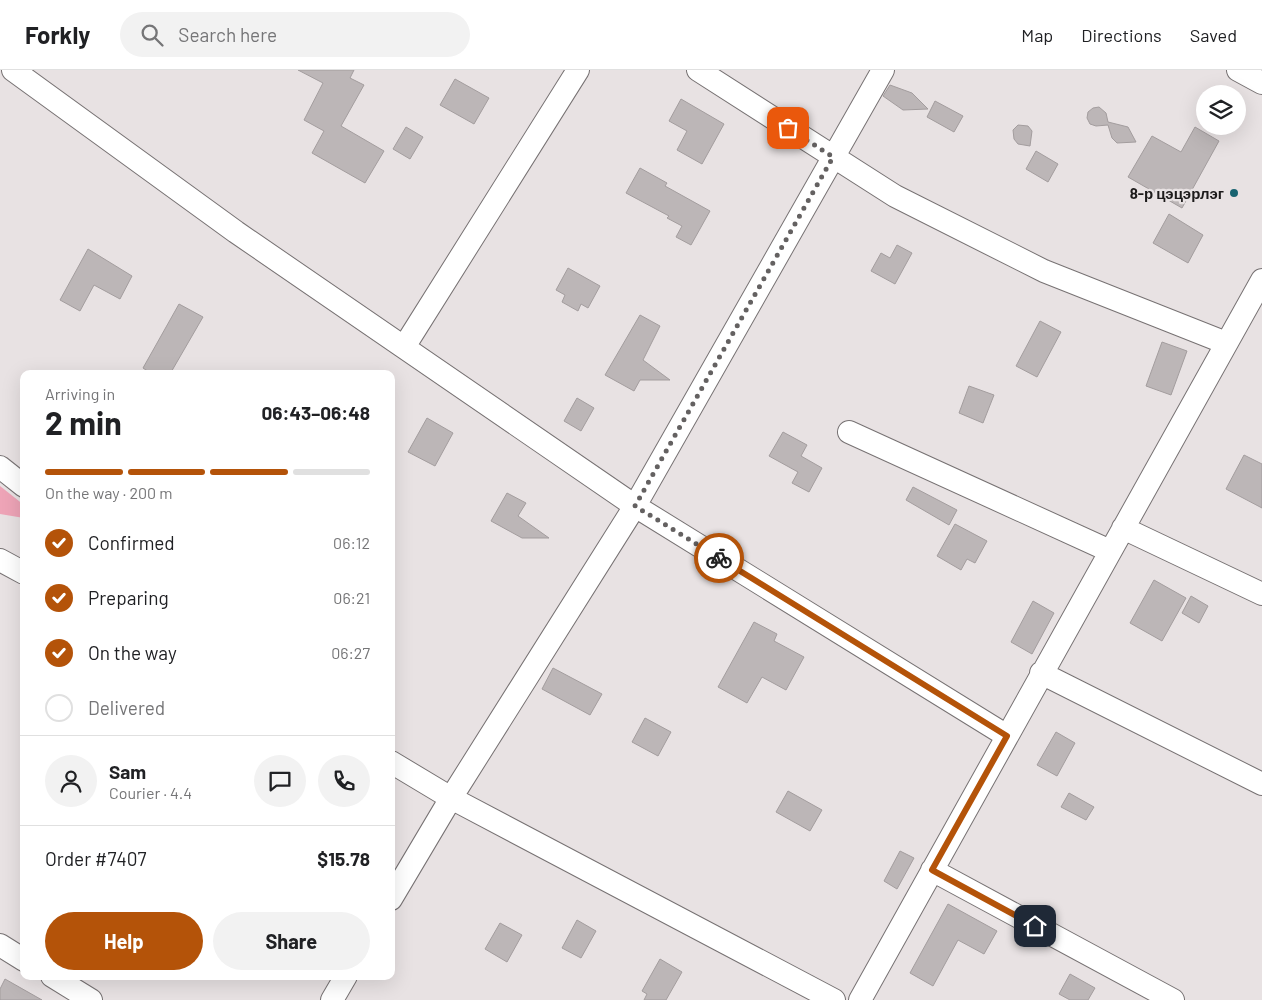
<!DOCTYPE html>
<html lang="en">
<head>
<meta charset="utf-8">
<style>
  :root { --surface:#fff; --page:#f2f2f2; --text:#202124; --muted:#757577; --line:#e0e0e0; --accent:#b45309 }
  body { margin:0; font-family:Barlow,sans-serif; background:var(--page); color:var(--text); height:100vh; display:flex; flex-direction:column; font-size:19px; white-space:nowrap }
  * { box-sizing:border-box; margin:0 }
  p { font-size:16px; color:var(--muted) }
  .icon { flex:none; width:28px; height:28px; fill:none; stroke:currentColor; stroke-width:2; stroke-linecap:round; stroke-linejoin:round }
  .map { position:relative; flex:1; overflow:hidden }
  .panel { position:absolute; left:20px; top:300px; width:375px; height:610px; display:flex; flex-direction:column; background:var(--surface); border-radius:10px; box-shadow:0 5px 20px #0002 }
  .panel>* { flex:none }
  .controls { position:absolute; left:1196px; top:15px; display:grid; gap:10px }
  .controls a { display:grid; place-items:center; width:50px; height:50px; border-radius:50%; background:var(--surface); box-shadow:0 5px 20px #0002; font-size:25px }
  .pin { position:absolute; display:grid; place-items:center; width:42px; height:42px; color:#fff; margin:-21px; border-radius:10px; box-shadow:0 2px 8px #0006 }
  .courier { position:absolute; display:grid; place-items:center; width:50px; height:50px; margin:-25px; border:4px solid #b45309; border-radius:50%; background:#fff; color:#222; box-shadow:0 1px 6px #0007 }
  .head em { font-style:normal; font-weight:700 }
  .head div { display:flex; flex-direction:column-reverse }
  .head { display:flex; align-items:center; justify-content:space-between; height:85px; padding:0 25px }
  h1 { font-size:32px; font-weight:700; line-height:38px }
  .bar { display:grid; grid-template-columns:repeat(4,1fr); gap:8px 5px; align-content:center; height:60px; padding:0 25px }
  .bar i { height:6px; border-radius:4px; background:var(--line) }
  .bar .selected { background:var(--accent) }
  .bar p { grid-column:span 4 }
  .line { display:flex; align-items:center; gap:12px; padding:0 25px; border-top:1px solid var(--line) }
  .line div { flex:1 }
  .round { display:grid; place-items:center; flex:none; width:52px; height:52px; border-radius:26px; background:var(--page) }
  ol { padding:0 25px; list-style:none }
  li { display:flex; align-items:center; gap:15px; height:55px }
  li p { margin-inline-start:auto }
  li .icon { padding:5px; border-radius:50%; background:var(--accent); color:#fff; stroke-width:4 }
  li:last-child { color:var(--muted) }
  li i { width:28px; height:28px; border:2px solid var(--line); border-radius:50% }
  .action { display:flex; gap:10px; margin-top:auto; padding:10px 25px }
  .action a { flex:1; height:58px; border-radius:30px; background:var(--accent); color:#fff; font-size:20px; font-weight:700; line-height:58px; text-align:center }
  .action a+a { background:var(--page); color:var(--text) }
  header { display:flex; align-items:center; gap:30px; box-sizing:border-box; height:70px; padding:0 25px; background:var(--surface); border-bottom:1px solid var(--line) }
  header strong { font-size:24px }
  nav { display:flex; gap:28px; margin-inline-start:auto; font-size:18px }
  .search { width:350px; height:45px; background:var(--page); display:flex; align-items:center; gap:12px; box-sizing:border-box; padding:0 18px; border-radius:28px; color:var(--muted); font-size:19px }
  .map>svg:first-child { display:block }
  .green { fill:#eea4b7 }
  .building { fill:#bcb6b7; stroke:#a39d9e }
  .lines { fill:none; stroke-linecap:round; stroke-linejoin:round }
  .street-casing { stroke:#777273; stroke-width:24 }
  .street { stroke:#fff; stroke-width:22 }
  .done { stroke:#646161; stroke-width:5; stroke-dasharray:0 9 }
  .route { stroke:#b45309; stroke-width:6 }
  .poi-dot { fill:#186370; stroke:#e8e2e3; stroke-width:2 }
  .labels { text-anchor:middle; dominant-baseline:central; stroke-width:4.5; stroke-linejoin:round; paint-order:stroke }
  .poi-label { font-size:15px; font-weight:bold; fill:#1d1b1b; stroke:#e8e2e3; text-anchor:end }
</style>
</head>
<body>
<header>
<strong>Forkly</strong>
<div class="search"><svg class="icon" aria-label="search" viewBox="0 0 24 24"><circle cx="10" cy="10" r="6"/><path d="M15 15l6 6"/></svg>Search here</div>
<nav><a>Map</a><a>Directions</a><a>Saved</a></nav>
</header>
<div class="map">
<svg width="1262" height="930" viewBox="0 0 1262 930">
  <rect width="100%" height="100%" fill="#e8e2e3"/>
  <path class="green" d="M0,416l24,19v13l-24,-4z"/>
  <path class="building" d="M298,0h56l-4,8 14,7 -23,41 43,25 -19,32 -53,-30 12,-22 -20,-11 19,-37z
    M455,9l34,19 -15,26 -34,-19z
    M890,15l22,8 16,16 -25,1 -20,-14z
    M681,29l43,25 -22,40 -25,-14 10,-19 -18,-10z
    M935,31l28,15 -9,16 -27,-15z
    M1099,37l7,6 2,9 20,5 8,15 -19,1 -5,-5 -4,-13 -12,1 -6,-2 -3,-6 1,-6 5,-4z
    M1018,55l10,1 4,5 -2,15 -12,-2 -4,-5 -1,-9z
    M406,57l17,10 -13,22 -17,-10z
    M1195,57l24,14 -37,67 -54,-31 24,-41 29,16z
    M1036,81l22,13 -10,18 -22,-13z
    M640,98l27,15 -2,3 45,25 -19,34 -15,-8 6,-11 -15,-8 2,-2 -43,-23z
    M1169,144l34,21 -15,28 -35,-20z
    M897,175l15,8 -17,31 -24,-13 10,-18 9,5z
    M88,179l44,27 -12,23 -26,-14 -14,26 -20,-11z
    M568,198l32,18 -12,22 -7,-4 -3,7 -16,-9 3,-7 -9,-5z
    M179,234l24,13 -33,57h-18l-9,-6z
    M640,245l20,11 -17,34 27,20h-30l-6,11 -29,-16z
    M1040,251l21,11 -24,45 -21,-11z
    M1162,272l25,9 -16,44 -25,-9z
    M969,316l25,9 -11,28 -24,-10z
    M577,328l17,10 -13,23 -17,-10z
    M427,348l26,15 -18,33 -27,-14z
    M783,362l24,13 -6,11 21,12 -13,24 -17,-9 6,-11 -29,-16z
    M1244,385l18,9v44l-36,-19z
    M913,417l44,23 -8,15 -43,-25z
    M507,423l19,10 -8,13 31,22h-27l-31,-17z
    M955,454l32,17 -12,22 -8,-4 -6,11 -24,-14z
    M1154,510l32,18 -24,43 -32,-18z
    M1191,526l17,10 -9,17 -17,-10z
    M1033,531l21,12 -22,41 -21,-12z
    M754,552l23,12 -3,7 30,16 -18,33 -24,-13 -15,26 -29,-16z
    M553,598l49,26 -12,21 -48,-26z
    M645,648l26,14 -13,24 -26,-14z
    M1056,662l19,11 -18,33 -20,-11z
    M788,721l34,19 -12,21 -34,-19z
    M1069,723l25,14 -8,13 -25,-13z
    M900,781l14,7 -17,31 -13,-8z
    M948,834l49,27 -13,23 -26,-14 -25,46 -23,-13z
    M577,850l19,11 -15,27 -19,-10z
    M500,853l22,12 -15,27 -22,-13z
    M660,889l22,13 -16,28h-22l3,-6 -5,-3z
    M1070,904l25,14 -7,12h-18l-11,-6z
    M5,909l37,21h-42v-11z"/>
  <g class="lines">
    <defs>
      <path id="street" d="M13,0l223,162 399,274 372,230
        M698,0l197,126 149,75 182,72
        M1238,0l24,13
        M404,277l174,-277
        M849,362l261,119
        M0,397l24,19
        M1123,458l139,66
        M0,490l24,13
        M1041,603l221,111
        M391,692l60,36 383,202
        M932,800l241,130
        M391,829l60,-101 184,-292 248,-436
        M0,875l24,15
        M52,906l39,24
        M332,930l14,-24
        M860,930l402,-720"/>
    </defs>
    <use href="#street" class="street-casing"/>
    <use href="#street" class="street"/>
  </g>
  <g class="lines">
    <path class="done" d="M719,488l-84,-52 198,-349 -45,-29"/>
    <path class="route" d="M719,488l288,178 -75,134 103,56"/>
  </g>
  <circle class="poi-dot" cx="1234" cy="123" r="5"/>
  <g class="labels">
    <g class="poi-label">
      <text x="1224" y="123">8-р цэцэрлэг</text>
    </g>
  </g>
</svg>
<div class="controls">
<a><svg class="icon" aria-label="layers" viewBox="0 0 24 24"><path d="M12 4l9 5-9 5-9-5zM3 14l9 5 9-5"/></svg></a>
</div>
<div class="pin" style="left:788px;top:58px;background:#ea580c"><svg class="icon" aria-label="bag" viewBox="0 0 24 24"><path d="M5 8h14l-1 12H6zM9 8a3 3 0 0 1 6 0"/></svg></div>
<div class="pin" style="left:1035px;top:856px;background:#1f2937"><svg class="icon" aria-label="home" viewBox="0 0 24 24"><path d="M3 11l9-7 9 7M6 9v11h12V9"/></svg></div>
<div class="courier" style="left:719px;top:488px"><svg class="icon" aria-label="bike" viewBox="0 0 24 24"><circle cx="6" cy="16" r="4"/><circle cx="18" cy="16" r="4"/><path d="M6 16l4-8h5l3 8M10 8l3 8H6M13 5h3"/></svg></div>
<section class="panel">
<div class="head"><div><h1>2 min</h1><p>Arriving in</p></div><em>06:43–06:48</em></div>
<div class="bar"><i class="selected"></i><i class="selected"></i><i class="selected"></i><i></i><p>On the way · 200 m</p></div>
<ol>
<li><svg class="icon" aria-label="check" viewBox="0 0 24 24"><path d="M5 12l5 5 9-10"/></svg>Confirmed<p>06:12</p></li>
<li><svg class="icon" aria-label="check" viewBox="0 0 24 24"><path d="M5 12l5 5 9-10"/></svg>Preparing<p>06:21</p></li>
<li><svg class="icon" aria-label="check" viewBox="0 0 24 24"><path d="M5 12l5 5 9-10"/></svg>On the way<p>06:27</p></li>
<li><i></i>Delivered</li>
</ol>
<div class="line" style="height:90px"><a class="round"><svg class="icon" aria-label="person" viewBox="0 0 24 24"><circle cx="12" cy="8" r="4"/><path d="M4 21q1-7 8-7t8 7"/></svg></a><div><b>Sam</b><p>Courier · 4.4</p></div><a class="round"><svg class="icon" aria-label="chat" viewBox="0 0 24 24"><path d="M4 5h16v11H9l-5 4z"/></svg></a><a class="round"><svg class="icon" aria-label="phone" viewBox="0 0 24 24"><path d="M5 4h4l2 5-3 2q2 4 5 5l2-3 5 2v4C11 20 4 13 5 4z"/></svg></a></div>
<div class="line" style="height:65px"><div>Order #7407</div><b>$15.78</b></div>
<div class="action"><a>Help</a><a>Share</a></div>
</section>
</div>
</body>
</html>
